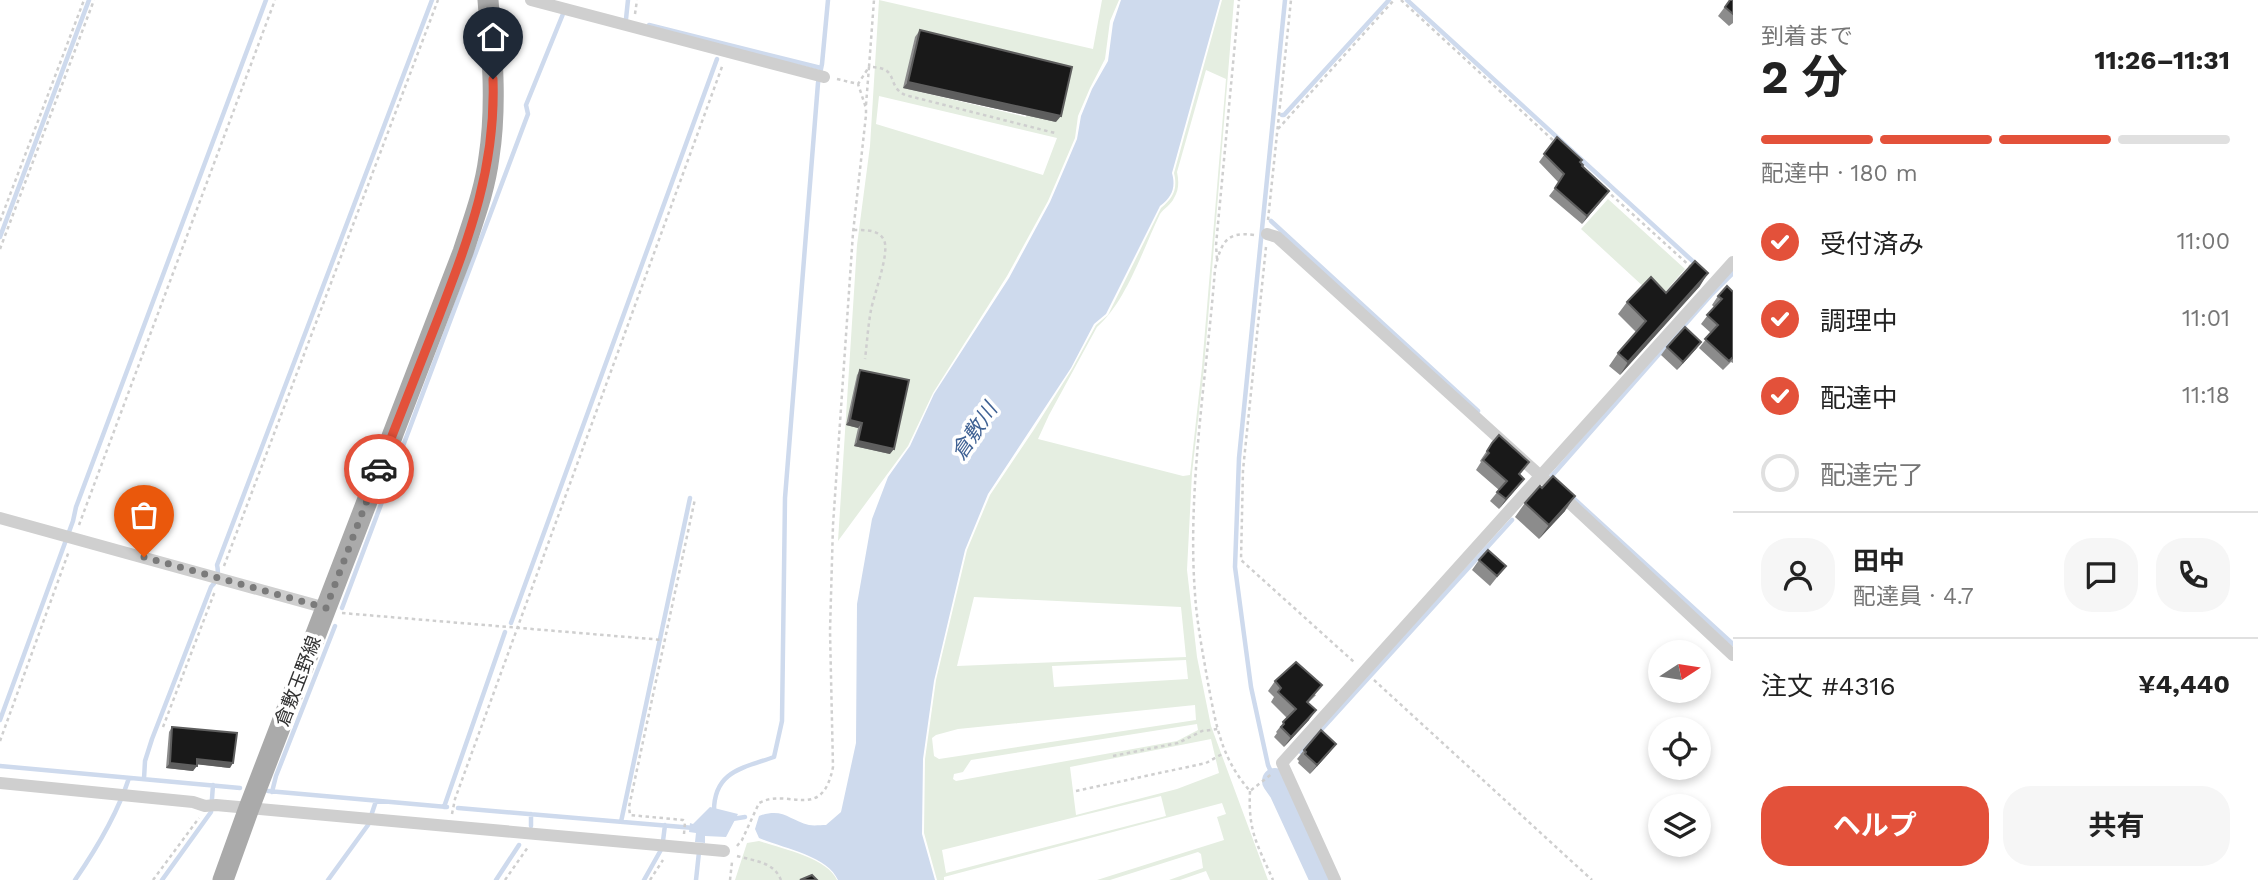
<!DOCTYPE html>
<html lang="ja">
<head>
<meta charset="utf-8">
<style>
  :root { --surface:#fff; --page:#f6f6f6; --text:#222; --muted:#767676; --line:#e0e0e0; --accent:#e3513a }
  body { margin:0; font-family:"Work Sans","Noto Sans JP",sans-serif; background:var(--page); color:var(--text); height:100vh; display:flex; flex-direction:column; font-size:26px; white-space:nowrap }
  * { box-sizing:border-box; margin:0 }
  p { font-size:23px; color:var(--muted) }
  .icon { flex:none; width:38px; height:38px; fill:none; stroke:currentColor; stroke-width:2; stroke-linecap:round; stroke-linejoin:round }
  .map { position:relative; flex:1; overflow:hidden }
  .side { display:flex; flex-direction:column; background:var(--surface); width:525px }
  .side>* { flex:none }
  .needle { width:46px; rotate:78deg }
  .tools { position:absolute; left:1648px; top:640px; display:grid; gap:14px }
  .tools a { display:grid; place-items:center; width:63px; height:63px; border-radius:50%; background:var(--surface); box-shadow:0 4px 10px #0003; font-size:35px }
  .pin { position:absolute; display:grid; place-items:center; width:60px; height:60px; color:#fff; margin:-72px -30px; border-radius:50% 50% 50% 0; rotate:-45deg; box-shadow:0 0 7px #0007 }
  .pin .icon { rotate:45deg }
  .courier { position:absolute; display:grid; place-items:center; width:70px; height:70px; margin:-35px; border:5px solid #e3513a; border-radius:50%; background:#fff; color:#222; box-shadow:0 2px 9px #0007 }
  .head em { font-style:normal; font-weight:700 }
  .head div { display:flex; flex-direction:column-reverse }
  .head { display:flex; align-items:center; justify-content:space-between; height:119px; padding:0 28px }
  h1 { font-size:46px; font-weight:700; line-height:52px }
  .bar { display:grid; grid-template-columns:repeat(4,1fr); gap:10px 7px; align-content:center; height:84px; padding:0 28px }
  .bar i { height:9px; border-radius:5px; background:var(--line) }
  .bar .on { background:var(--accent) }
  .bar p { grid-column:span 4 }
  .line { display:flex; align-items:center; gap:18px; padding:0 28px; border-top:2px solid var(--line) }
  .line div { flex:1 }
  .round { display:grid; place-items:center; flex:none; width:74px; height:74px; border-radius:28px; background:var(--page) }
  ol { padding:0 28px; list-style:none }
  li { display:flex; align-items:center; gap:21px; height:77px }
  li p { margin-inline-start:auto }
  li .icon { padding:7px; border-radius:50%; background:var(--accent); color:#fff; stroke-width:4 }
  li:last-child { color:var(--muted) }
  li i { width:38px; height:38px; border:4px solid var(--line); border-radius:50% }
  .cta { display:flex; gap:14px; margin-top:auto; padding:14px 28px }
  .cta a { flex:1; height:80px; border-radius:28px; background:var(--accent); color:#fff; font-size:28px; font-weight:700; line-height:80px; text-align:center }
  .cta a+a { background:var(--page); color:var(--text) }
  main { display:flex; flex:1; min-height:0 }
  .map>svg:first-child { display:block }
  .green { fill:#e5eee1; fill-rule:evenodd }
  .water { fill:#cedaed }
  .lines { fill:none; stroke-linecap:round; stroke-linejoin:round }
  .stream { stroke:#cedaed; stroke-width:4.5 }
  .river { stroke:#cedaed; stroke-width:26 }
  .path { stroke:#cfcfcf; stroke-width:2.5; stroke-dasharray:3.5 3.5; stroke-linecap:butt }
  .minor { stroke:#cfcfcf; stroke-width:12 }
  .primary { stroke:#aaa; stroke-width:21 }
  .wall { fill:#8c8c8c }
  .shaded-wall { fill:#5e5e5e }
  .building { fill:#191919; stroke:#5e5e5e; stroke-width:2 }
  .done { stroke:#7a7a7a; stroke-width:7; stroke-dasharray:0 12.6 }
  .route { stroke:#e3513a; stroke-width:9 }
  .labels { text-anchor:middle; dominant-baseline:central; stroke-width:7; stroke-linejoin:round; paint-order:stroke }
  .street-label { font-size:19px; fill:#323232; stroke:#fff }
  .water-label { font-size:21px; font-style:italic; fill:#406294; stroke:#fff }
</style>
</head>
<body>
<main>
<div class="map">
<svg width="1733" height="880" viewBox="0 0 1733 880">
  <rect width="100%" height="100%" fill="#fff"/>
  <path class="green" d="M879,0l214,49 9,-49h17l-9,21 -5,38 -15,29 -12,28 -3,22 -27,63 -41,75 -74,117 -25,53 -70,95 19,-296 13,-99zM915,37l123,29 -12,51 -122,-29zM879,96l178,42 -14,37 -167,-51z
    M1222,0h12l-30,368 -12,105 -5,97 10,87 14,69 57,154h-58l-4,-9 -26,9h-11l34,-12 -2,-14 -3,-2 -88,28h-13l127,-40 -7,-23 9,-3 -4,-11 -278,74v3h-7l-13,-47 1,-74 11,-79 31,-130 23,-55 43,-64 39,-62 24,-44 12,-10 53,-107c12,-10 17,-19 13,-35zM1206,70l20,9 -24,288 -12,108 -7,1 -145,-37 11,-24 48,-88c29,-25 46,-78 63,-113 4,-6 11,-9 14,-16 5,-8 5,-17 3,-26zM974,597l207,10 5,50 -229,9zM1186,660l2,19 -134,8 -2,-21zM1195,705l1,15 -257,39 -5,-3 -2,-18 4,-3 22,-6zM1197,724l1,6 -21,11 -221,40 -3,-2 1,-5 9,-2 8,-12zM1211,739l8,34 -42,16 -101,26 -6,-48zM1161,796l5,20 -220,57 -4,-23z
    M1608,199l77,70 -27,31 -77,-71z
    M759,841c21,7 69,17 78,39h-102l12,-37z"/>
  <path class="water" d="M1121,0h99l-48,173c4,15 0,24 -12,33l-54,108 -12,10 -23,44 -83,126 -23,56 -31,131 -11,78 -1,75 13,46h-97c-10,-24 -55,-32 -79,-42l-4,-9 4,-13c24,-9 30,4 50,9 5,1 12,0 17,0l15,-13 15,-69 1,-139 15,-85 16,-42 22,-31 24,-52 75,-116 41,-76 27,-63 4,-23 11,-27 16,-28 5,-38z
    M710,807l28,7 -12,23 -21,-1v7l-10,-1 1,-9 -7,-1 1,-9 3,1z"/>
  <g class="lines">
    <path class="stream" d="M1407,0l291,266
      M626,19l2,-19
      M649,25l172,43
      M1282,115h2l105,-115
      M1271,221l207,190
      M0,237l89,-237
      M1550,478l161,-183 22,-22
      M1571,496l162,148
      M342,608l186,-494 -2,-9 37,-91
      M511,623l206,-564
      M0,720l73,-199 3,-14 190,-507
      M1301,752l211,-232
      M0,766l240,22
      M144,779l1,-18 7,-22 59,-152c6,-6 8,-14 6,-22l215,-565
      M1275,781l-7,-16 -17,-78 -16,-120 4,-109 46,-458
      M268,791l179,16
      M272,792l4,-16 59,-150
      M444,807l61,-175
      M458,808l236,20
      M714,811c0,-40 29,-43 60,-54l8,-36 3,-223 33,-415 4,-19 6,-64
      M732,819l13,-2
      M621,822l69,-324
      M531,826v-12
      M663,841l2,-16
      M75,880c22,-32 42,-65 54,-102
      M162,880l49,-68 2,-27
      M328,880l40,-55 8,-24
      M496,880l23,-35
      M644,880l18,-32
      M696,880l3,-28"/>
    <path class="river" d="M1275,781l7,10 41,89"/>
    <path class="path" d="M1401,0l154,142
      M635,14l2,-14
      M837,79l21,5 11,-17 5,-67
      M866,105l3,-38c32,0 16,18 36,28l150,38
      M1278,129l116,-129
      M1606,190l86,78
      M1268,220l23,-220
      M0,221l84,-221
      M854,230c9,0 25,-1 30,10 6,13 -10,54 -13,70 -3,16 -4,33 -6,49
      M1254,235c-28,-4 -33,8 -39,34 -8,106 -28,219 -20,325 2,30 8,60 13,89 8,42 13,75 42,108l23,-18
      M1266,247l-23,223 -2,90 113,102
      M0,249l94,-249
      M1217,259l-1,-14 23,-245
      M79,525l196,-525
      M224,566l214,-566
      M342,613l321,27
      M1374,680l218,200
      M163,727l52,-136
      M0,741l69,-190
      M1113,756l65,-13 24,-12 16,-2
      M1076,791l130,-28 18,-10
      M1250,791c-2,40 7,53 23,89
      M452,814l3,-15 268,-735
      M684,834l1,-12 -2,-2 -53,-5 -1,-8 66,-308
      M737,846l5,-6 17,-37c30,-16 63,20 74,-36l-3,-136 3,-106 20,-292 13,-118v-7l-8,-24
      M737,856c18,5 37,6 44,24
      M153,880l46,-62
      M505,880l23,-33
      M650,880l13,-20
      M730,880l2,-18"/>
    <path class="minor" d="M531,0l293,77
      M1267,234l10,3 269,244
      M1559,493l174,162
      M0,518l326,90
      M0,783l193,19 12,4 11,-1 508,46
      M1335,880l-53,-117 451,-501"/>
    <path class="primary" d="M223,880l26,-72 214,-556c10,-31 22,-62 26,-95 8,-52 3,-105 -1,-157"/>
  </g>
  <path class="wall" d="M1730,0h3v23l-4,3 -11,-10z
    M920,30l136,92 -153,-34 12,-51z
    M1557,137l23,26 23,36 -21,25 -33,-28 10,-13 -20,-21z
    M1700,286l-80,89 -11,-9 9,-13 18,-21 -18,-18 9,-12z
    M1733,292v71l-2,-1 -8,8 -24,-22 12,-15 -10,-9 13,-17 -2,-2 6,-9z
    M1701,342l-6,8 -18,20 -16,-15 6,-8z
    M860,370l30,84 -36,-8 4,-18 -12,-3 11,-50z
    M1492,443l28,32 -3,13 -18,21 -9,-8 9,-11 -23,-20 5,-8 -1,-1z
    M1525,503l40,8 -26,28 -24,-22z
    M1479,560l27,6 -16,20 -18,-16z
    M1275,681l41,14 -8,8 1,17 -25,27 -10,-10 3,-4 -1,-1 11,-14 -16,-16 3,-5 -6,-6z
    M172,727l58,41 -33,-4 -4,7 -27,-3 3,-36z
    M1304,750l25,3 -19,21 -12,-11 1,-2 -2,-2z"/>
  <path class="shaded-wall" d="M908,82l153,34 -5,6 -153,-34z
    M1609,191l-6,8 -21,25 5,-8z
    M1708,273l-8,13 -80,89 8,-13z
    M1701,342l-6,8 -18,20 6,-8z
    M850,420l12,3 -4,5 -12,-3z
    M858,441l36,8 -4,5 -36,-8z
    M1524,479l-7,9 -18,21 7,-10z
    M1575,496l-10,15 -26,28 10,-14z
    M1316,710l-7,10 -25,27 7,-10z
    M1336,744l-7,9 -19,21 7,-9z
    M197,759l36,4 -3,5 -36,-4z
    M170,763l27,3 -4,5 -27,-3z"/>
  <path class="building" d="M1730,0h3v14l-8,-7z
    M920,30l152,37 -11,49 -153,-34z
    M1557,137l25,23 -2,2 3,3 -1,1 27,25 -22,25 -32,-28 9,-14 -20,-20z
    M1695,261l13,12 -80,89 -10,-9 28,-32 -19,-19 24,-25 15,16z
    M1727,286l6,6v65l-4,4 -24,-22 13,-14 -11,-10 15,-16 -4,-3z
    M1685,327l16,15 -18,20 -16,-15z
    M860,370l49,10 -15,69 -36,-8 4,-18 -12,-3z
    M1499,435l30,27 -10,12 5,5 -18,20 -9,-7 10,-11 -24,-21 6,-7 -2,-2 5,-8z
    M1553,476l22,20 -26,29 -24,-22 15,-17 2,2z
    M1488,550l18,16 -9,10 -18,-16z
    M1296,662l26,23 -15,17 9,8 -25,27 -10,-10 3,-3 -1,-2 13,-13 -18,-17 3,-4 -6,-7z
    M172,727l65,6 -4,30 -36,-4v7l-27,-3z
    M1321,730l15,14 -19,21 -12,-11 1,-2 -2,-2z
    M812,875l5,5h-17z"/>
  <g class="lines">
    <path class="done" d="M144,557l182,51 53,-139"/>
    <path class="route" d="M379,469c20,-51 40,-102 60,-153 31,-81 57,-149 54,-237"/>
  </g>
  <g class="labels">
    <g class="street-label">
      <text transform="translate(298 681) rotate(-69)">倉敷玉野線</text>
    </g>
    <g class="water-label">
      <text transform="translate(974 431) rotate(-56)">倉敷川</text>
    </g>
  </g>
</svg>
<div class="tools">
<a><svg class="needle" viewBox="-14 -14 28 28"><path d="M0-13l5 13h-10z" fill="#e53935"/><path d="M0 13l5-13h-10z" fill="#767676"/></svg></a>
<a><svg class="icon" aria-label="locate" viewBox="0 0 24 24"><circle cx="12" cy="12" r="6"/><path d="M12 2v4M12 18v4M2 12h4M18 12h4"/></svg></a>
<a><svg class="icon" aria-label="layers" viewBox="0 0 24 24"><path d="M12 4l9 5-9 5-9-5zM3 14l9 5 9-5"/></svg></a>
</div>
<div class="pin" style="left:144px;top:557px;background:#ea580c"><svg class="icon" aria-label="bag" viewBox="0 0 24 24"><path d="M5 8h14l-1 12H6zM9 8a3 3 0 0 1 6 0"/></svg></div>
<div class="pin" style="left:493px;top:79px;background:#1f2937"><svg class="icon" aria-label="home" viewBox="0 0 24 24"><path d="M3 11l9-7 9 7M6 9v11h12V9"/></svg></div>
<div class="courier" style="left:379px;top:469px"><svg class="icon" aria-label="car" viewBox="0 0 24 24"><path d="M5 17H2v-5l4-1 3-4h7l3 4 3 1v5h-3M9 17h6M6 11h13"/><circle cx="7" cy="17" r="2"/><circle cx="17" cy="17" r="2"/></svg></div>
</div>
<section class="side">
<div class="head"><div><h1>2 分</h1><p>到着まで</p></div><em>11:26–11:31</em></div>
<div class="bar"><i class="on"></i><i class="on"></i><i class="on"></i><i></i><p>配達中 · 180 m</p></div>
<ol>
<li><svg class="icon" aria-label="check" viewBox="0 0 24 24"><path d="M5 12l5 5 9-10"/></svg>受付済み<p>11:00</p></li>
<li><svg class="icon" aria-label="check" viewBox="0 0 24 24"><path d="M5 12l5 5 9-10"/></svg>調理中<p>11:01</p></li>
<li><svg class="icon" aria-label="check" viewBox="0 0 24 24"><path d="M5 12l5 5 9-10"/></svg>配達中<p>11:18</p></li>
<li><i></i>配達完了</li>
</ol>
<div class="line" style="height:126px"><a class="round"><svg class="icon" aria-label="person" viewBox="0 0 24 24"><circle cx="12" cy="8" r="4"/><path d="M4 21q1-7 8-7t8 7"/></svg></a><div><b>田中</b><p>配達員 · 4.7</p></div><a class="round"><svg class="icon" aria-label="chat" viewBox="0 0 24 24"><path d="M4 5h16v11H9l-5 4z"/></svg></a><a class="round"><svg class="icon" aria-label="phone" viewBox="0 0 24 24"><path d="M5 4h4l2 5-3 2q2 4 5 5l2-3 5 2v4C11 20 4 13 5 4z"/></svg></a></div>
<div class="line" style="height:91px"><div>注文 #4316</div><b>¥4,440</b></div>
<div class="cta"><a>ヘルプ</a><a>共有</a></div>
</section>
</main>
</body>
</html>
